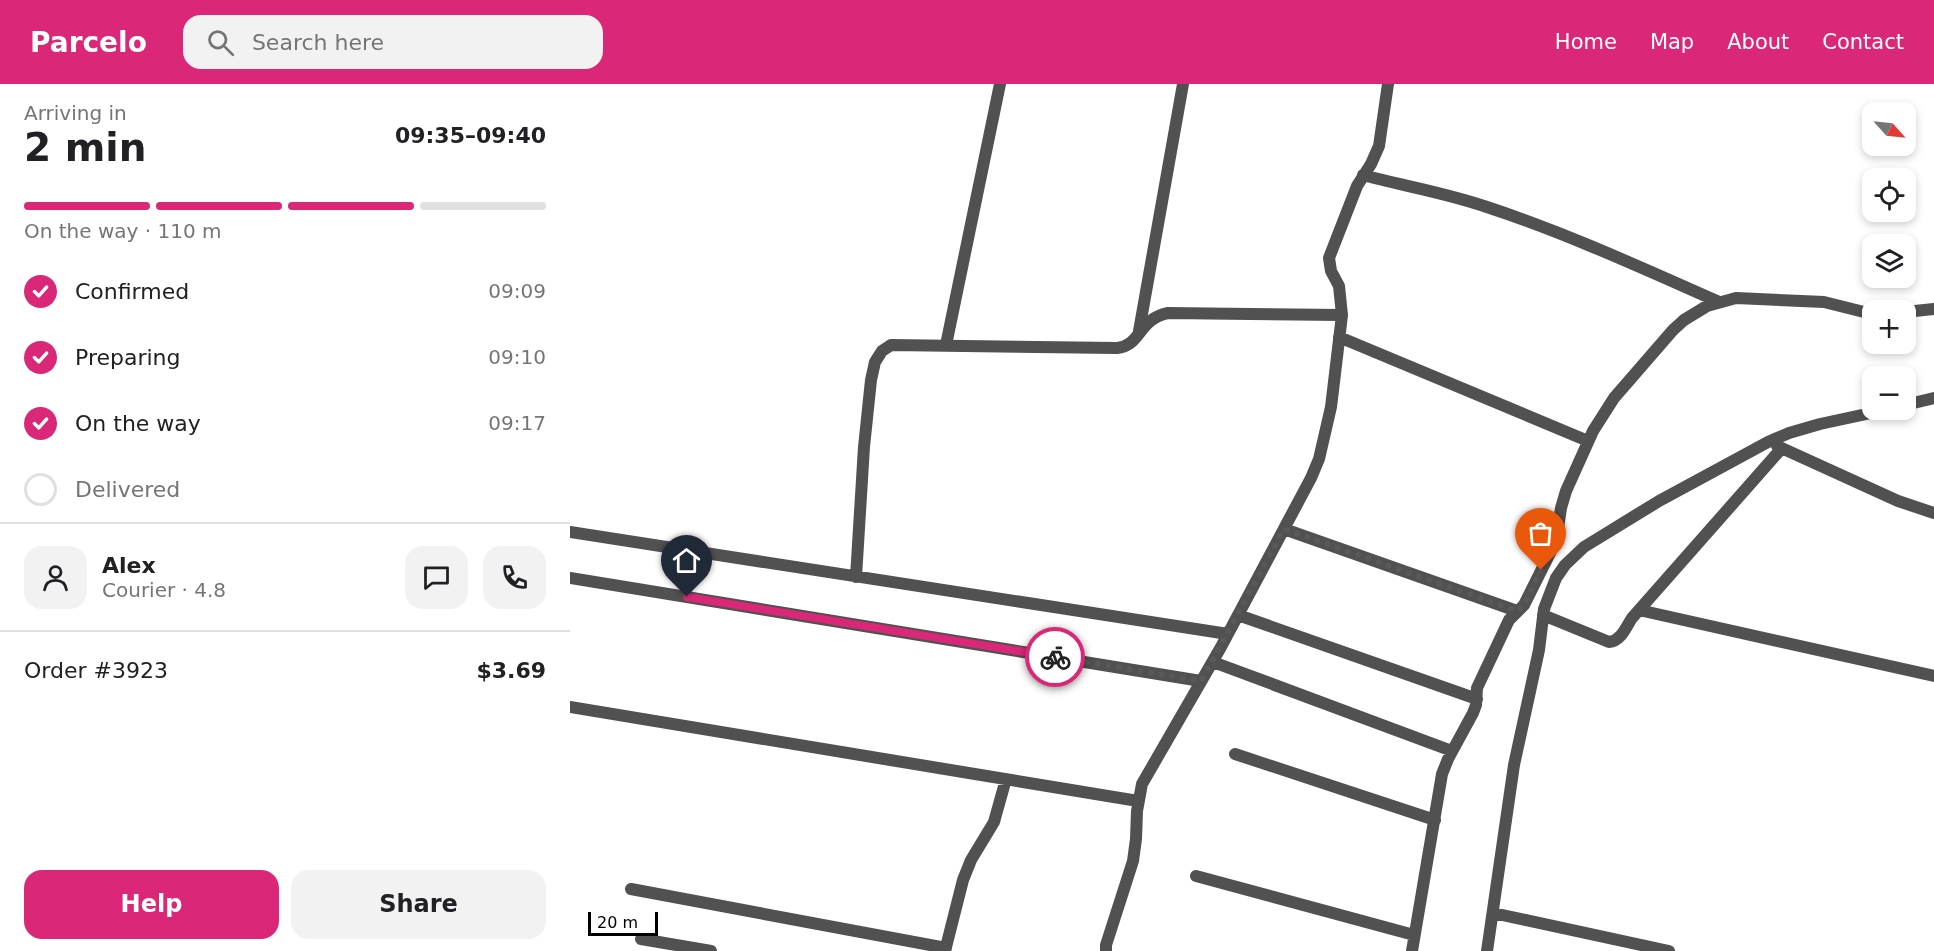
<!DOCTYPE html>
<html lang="en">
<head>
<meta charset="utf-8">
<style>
  :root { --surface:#fff; --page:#f2f2f2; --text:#202124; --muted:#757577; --line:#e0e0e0; --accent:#db2777 }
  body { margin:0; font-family:"DejaVu Sans",sans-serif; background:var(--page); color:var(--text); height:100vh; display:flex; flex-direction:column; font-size:22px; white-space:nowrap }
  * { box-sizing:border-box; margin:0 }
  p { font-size:20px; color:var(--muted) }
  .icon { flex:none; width:33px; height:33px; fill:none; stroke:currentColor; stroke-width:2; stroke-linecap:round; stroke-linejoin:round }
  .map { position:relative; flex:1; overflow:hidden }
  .panel { display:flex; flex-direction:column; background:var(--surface); width:570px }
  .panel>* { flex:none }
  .needle { width:39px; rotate:117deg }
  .fabs { position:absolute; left:1292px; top:18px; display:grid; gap:12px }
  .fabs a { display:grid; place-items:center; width:54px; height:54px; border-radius:12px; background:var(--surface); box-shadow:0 3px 9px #0003; font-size:30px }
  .scale { position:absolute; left:18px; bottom:15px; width:70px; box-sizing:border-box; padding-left:6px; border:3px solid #000; border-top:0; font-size:16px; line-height:21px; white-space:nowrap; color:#000; -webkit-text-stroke:4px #fff; paint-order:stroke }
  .pin { position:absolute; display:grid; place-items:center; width:51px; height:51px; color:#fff; margin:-62px -26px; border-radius:50% 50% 50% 0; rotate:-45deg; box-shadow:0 0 6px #0007 }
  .pin .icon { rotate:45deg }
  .courier { position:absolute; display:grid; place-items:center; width:60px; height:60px; margin:-30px; border:4px solid #db2777; border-radius:50%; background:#fff; color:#222; box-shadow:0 2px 8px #0007 }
  .summary em { font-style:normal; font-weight:700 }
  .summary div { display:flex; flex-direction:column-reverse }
  .summary { display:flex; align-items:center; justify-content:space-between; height:102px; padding:0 24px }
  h1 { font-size:39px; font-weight:700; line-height:45px }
  .bar { display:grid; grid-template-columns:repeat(4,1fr); gap:9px 6px; align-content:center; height:72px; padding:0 24px }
  .bar i { height:8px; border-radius:4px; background:var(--line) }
  .bar .selected { background:var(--accent) }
  .bar p { grid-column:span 4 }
  .line { display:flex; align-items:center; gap:15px; padding:0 24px; border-top:2px solid var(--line) }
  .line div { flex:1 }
  .round { display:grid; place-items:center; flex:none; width:63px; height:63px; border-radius:18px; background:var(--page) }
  ol { padding:0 24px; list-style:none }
  li { display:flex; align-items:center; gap:18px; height:66px }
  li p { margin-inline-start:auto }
  li .icon { padding:6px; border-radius:50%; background:var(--accent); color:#fff; stroke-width:4 }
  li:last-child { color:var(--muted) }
  li i { width:33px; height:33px; border:3px solid var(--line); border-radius:50% }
  .button { display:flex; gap:12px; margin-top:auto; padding:12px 24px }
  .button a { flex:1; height:69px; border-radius:18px; background:var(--accent); color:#fff; font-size:24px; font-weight:700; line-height:69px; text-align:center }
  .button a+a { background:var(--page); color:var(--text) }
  header { display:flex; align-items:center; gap:36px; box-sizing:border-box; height:84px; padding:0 30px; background:var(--accent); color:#fff }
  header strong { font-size:28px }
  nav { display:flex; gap:33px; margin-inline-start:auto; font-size:21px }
  .search { width:420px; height:54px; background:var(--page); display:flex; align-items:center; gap:15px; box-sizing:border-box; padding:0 21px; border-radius:18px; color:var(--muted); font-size:22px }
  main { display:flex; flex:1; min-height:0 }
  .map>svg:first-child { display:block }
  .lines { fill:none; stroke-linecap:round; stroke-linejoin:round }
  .street { stroke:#515151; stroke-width:12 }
  .done { stroke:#595959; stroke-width:6; stroke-dasharray:0 10.8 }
  .route { stroke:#db2777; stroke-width:8 }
</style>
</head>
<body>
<header>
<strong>Parcelo</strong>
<div class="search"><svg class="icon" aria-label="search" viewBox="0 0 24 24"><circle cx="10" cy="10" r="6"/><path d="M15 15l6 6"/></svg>Search here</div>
<nav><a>Home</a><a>Map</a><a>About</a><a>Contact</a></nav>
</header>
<main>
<section class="panel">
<div class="summary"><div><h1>2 min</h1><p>Arriving in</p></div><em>09:35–09:40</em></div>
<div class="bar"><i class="selected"></i><i class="selected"></i><i class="selected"></i><i></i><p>On the way · 110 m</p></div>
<ol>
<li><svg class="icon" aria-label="check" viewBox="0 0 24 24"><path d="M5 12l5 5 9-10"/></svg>Confirmed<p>09:09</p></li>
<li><svg class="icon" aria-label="check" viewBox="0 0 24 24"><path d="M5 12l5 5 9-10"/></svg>Preparing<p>09:10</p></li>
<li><svg class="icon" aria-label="check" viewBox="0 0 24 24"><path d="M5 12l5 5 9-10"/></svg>On the way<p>09:17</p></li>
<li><i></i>Delivered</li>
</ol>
<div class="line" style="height:108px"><a class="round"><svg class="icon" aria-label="person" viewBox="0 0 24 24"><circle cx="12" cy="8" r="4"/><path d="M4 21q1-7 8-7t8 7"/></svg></a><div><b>Alex</b><p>Courier · 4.8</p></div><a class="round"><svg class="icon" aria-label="chat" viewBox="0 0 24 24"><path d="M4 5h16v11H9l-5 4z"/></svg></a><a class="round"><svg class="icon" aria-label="phone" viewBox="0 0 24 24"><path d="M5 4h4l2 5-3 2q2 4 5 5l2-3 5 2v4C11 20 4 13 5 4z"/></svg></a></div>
<div class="line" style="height:78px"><div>Order #3923</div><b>$3.69</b></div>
<div class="button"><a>Help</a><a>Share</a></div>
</section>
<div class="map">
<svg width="1364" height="867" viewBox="0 0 1364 867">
  <rect width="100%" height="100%" fill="#fff"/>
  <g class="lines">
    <path class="street" d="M793,91c41,11 84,18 124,32 79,26 155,61 230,94
      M1335,228l29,-3
      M569,247l44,-247
      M769,253l249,104
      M376,261l54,-261
      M1335,321l29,-7
      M1207,362l121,55 36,12
      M714,445l233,82
      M0,448l658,102
      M286,493l8,-130 7,-67 4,-18 7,-11 9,-6 226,3c24,-2 21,-29 51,-35l174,2
      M0,494l631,103
      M1069,526l295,66
      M668,531l239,84
      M973,531l66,27c12,-1 17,-15 23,-24l150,-170
      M643,578l239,89
      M0,623l568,94
      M665,670l200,66
      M626,792l218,59
      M61,805l315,59
      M923,829l176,38
      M71,855l70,12
      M375,867l18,-71 8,-20 23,-38 12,-43
      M536,867v-6l27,-84 3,-22 1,-28 5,-27 79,-137 90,-169 8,-19 12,-52 11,-92 -3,-29 -8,-15 -2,-13 28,-72 14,-22 8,-18 9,-62
      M842,867l30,-177 6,-15 25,-46 3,-8 1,-17 32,-68 15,-15 27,-54 6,-16 4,-27 5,-17 27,-60 21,-33 59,-68 11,-10 23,-14 29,-8 88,4 48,12
      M917,867l27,-186 25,-115 5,-41 12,-31 9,-13 19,-18 75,-46 109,-59 21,-9 31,-9 65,-14"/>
  </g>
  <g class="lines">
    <path class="done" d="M485,573l146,24 83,-152 233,82 7,-6 17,-35"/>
    <path class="route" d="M117,513l368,60"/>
  </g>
</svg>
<div class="fabs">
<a><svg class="needle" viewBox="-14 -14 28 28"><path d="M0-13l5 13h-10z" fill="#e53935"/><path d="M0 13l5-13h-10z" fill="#757577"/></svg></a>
<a><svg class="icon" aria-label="locate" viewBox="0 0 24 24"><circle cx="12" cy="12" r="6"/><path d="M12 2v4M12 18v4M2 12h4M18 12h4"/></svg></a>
<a><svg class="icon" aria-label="layers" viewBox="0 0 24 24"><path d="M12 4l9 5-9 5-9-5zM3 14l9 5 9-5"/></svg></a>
<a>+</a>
<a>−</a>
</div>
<div class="scale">20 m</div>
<div class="pin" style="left:971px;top:486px;background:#ea580c"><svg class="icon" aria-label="bag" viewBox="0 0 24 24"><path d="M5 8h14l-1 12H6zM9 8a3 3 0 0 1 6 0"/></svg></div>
<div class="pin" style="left:117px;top:513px;background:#1f2937"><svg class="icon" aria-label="home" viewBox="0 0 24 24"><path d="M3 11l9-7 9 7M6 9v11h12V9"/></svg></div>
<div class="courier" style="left:485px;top:573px"><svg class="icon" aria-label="bike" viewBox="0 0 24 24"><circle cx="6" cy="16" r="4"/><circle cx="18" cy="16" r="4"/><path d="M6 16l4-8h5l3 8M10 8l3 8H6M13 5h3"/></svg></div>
</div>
</main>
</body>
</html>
